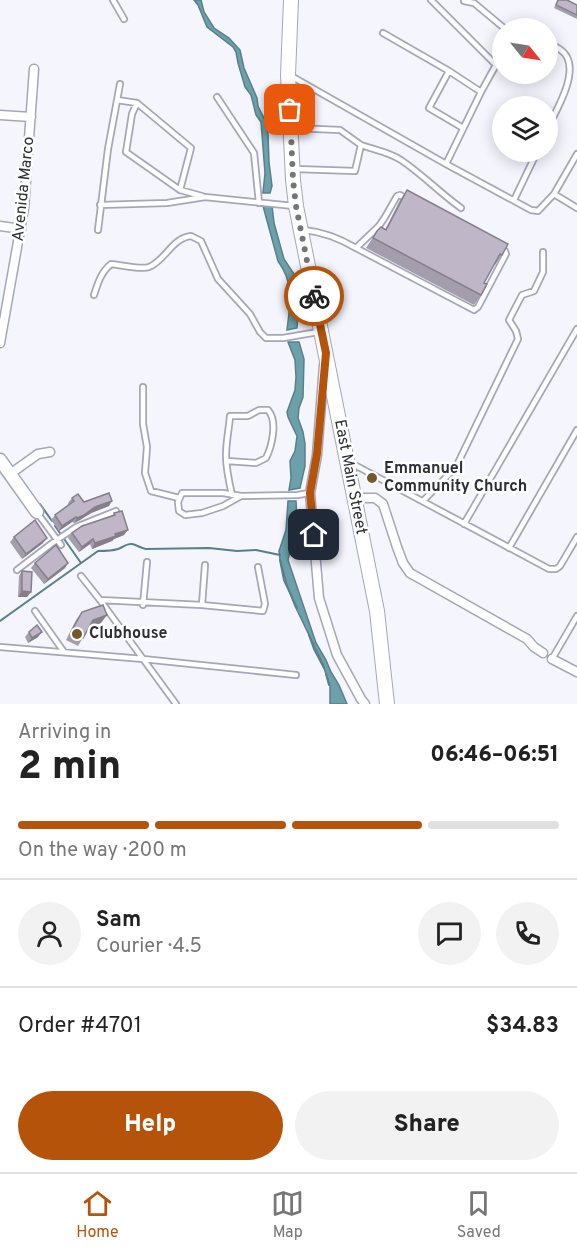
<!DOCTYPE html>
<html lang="en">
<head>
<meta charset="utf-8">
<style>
  :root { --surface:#fff; --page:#f2f2f2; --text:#222; --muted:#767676; --line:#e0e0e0; --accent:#b45309 }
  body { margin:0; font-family:Overpass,sans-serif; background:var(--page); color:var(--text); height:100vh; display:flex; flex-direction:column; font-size:22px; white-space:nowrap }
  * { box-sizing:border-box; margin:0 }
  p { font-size:20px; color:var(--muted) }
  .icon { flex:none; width:33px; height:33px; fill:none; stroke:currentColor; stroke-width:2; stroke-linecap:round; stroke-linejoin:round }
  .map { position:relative; height:704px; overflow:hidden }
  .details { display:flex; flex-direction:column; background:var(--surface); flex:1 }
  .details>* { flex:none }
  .needle { width:39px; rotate:120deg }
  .tools { position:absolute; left:492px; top:18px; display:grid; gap:12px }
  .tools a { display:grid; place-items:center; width:66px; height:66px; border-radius:50%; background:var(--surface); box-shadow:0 3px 15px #0003; font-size:30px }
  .pin { position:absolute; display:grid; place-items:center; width:51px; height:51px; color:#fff; margin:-26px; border-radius:12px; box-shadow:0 3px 9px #0006 }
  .courier { position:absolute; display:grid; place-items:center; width:60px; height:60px; margin:-30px; border:4px solid #b45309; border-radius:50%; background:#fff; color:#222; box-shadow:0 2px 8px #0007 }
  .head em { font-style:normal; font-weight:800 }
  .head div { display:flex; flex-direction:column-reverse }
  .head { display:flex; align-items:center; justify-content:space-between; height:102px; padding:0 18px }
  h1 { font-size:39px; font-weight:800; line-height:45px }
  .bar { display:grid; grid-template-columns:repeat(4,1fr); gap:9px 6px; align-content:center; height:72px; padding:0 18px }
  .bar i { height:8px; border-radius:4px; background:var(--line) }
  .bar .current { background:var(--accent) }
  .bar p { grid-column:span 4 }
  .line { display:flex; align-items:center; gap:15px; padding:0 18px; border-top:2px solid var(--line) }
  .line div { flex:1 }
  .round { display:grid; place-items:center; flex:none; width:63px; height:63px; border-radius:32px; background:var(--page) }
  .button { display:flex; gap:12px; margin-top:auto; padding:12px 18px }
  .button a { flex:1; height:69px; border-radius:36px; background:var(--accent); color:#fff; font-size:24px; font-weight:800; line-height:69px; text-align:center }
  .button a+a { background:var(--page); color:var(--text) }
  .tab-bar { display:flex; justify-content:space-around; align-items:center; height:84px; border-top:2px solid var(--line); background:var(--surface); font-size:16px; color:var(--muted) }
  .tab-bar a { display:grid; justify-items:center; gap:3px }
  .tab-bar .current { color:var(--accent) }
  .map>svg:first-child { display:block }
  .water { fill:#6ca1ac; stroke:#597f89; stroke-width:1.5 }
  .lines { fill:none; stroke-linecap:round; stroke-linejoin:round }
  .stream { stroke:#597f89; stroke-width:2 }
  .lane-casing { stroke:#a4a7ba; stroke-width:8 }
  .street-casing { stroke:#a4a7ba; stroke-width:11 }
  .secondary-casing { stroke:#a4a7ba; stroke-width:15 }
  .primary-casing { stroke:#a4a7ba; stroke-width:16 }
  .lane { stroke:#fff; stroke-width:4.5 }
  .street { stroke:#fff; stroke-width:8 }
  .secondary { stroke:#fff; stroke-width:12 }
  .primary { stroke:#fff; stroke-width:14 }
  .wall { fill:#a49dab }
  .shaded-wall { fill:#867f8b }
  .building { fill:#bfb6c7; stroke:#867f8b; stroke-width:1.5 }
  .done { stroke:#73747c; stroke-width:6; stroke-dasharray:0 10.8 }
  .route { stroke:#b45309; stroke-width:8 }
  .poi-dot { fill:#74572a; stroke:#fff; stroke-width:2 }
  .labels { text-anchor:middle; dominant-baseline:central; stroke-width:5; stroke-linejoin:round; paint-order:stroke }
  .street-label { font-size:16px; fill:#2d2f36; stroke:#fff }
  .poi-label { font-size:16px; font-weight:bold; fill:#2d2f36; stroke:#fff; text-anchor:start }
</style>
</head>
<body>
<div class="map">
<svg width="577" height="704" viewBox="0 0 577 704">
  <rect width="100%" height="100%" fill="#f4f5fd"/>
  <path class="water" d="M194,0h7l3,12 10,16 15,10 11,12 4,18 13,30 1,8 8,16 2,11 1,29 3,24 -2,7h-7l2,-20 -4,-51 -5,-7 -5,-20 -6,-8 -7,-24 -2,-11 -3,-5 -26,-20 -9,-22z
    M263,206h9l2,17 10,36 12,18 3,24 -2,27 -10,2c3,-27 8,-45 -9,-69z
    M288,342h11l5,17 -1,38 -4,11 -1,10 5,14 2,12v22l-5,22 -11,2 2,-12 -1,-17 5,-10 2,-15 -9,-19 -1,-5 8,-22 1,-13 -1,-17z
    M288,501h8l1,20 -9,39 28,83 10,17 5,12 8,13 8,19h-17v-18l-8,-24 -27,-56 -8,-21 -7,-26 -1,-8 7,-21z"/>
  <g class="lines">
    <path class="stream" d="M40,504l12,17
      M55,526l26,37
      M280,560l4,20 13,28
      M0,621l98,-70c7,0 14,0 20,-2 6,-2 8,-6 14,-5 5,1 8,4 14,5l63,-1 28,3 19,-1 24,5
      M309,635l5,14 10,19
      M326,674l3,11"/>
    <defs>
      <path id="lane" d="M113,0l11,19
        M431,0l65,65
        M464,1l10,2 30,25
        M383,33l66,38 32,21
        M548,43c6,3 15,6 19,14 10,20 -11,53 -19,71
        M449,71l-20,37 34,20
        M291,76l155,88 85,46 7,1 16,-17 23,-40
        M217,97l37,56 5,50
        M117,100l20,3 54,45 -11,42 22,6
        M137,103l-5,11 -6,38 54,38
        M293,128l47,2 21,15 -6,26 -60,-2
        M361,145c14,5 28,7 40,15 21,14 39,33 60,48
        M446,164l35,-72 21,-38
        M554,194l23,14
        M514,200l23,-48
        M100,205l67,-2 38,-6 89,9
        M98,230l10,-81 12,-65
        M304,230c20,2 35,8 52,18l23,-22 6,-9 12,-21 3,-1 8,5
        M356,248l118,62 4,-3 28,-53 -1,-3 -5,-3
        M94,295c4,-12 7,-23 17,-31 10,1 30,6 38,3 16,-6 23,-29 42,-31l10,5 17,38 32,35 10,18 6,6h17l35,-6
        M143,387v37l4,23 -2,26 6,18 28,7
        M227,461l29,2 10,-5c6,-12 12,-37 2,-48h-9l-11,6h-18c-1,13 -4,26 -4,39 0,14 3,27 6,40
        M351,463l198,106h7l4,-3 17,-29
        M241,496l-18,-3h-41l-4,9 1,9 6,4 17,-2 21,-7 18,-10 57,-1 11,-2
        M423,501l33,-34 62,-128 -2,-8 -7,-11 13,-25 12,-4 9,-19v-20
        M38,514l23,31
        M464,524l113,-195
        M509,548l68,-118
        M17,570l34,-26 25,-17 40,-16
        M81,576l19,24 102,5 61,6 2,-7 -7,-37
        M100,600l76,104
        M143,605l4,-43
        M202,605l3,-40
        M35,611l29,41
        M0,647l143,12 153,16
        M552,659l25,-43"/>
      <path id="street" d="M0,115l31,2
        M0,226l21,3
        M0,343l24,-135 10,-139
        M324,365l-7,90 -7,38 9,105 18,57 24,44 4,5
        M10,474l28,-20 12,-2
        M354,498h21l8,6 14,43 6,16 7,10 117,66 7,8 9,6
        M552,659l25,13"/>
      <path id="secondary" d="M0,460l37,52"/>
      <path id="primary" d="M291,0l-3,75 5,105 3,26 81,405 10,93"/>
    </defs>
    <use href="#lane" class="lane-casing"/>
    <use href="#street" class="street-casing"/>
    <use href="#secondary" class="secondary-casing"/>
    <use href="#primary" class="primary-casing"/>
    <use href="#lane" class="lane"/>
    <use href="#street" class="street"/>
    <use href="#secondary" class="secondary"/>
    <use href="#primary" class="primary"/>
  </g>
  <path class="wall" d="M558,0h9l10,5v14l-23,-11z
    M407,190l95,65 -7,10h-1l-10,18 -3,12 -7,10 -108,-57 11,-17 8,-1 15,-30z
    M72,498l12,4 25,4 -18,7 -11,7 -6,3 -2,-1 -13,9 -8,-11 4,-5 14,-10 -1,-2z
    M114,513l10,22 -10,4 -2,2 -20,8 -2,-5 -11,8 -11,-14 4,-5 41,-18z
    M14,537l29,6 -21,16 -12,-17z
    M35,563l30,5 -21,16 -13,-16z
    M22,571l9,21 -4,5h-9l1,-21z
    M82,612l19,11 -12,4 -11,19 -12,-6 10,-20z
    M29,632l9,5 -10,6 -3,-6z"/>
  <path class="shaded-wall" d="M112,501l-3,5 -18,7 -11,7 -6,3 3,-5 18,-11z
    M76,517l-4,5 -13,9 3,-5z
    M128,530l-4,5 -10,4 -2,2 -20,8 3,-6 20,-9z
    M47,538l-4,5 -21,16 4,-5z
    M93,539l-3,5 -11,8 3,-5z
    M68,563l-3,5 -21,16 4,-5z
    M22,591l9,1 -4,5h-9z
    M107,615l-6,8 -14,5 6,-8z
    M42,632l-4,5 -10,6 4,-5z"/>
  <path class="building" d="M558,0h9l10,5v10l-21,-10z
    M407,190l101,54 -6,11 -2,-1 -16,29 3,1 -6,11 -108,-57 4,-7 4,-4 5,3z
    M109,493l3,8 -17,6 -11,8 -7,3 -1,-1 -14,9 -7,-11 19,-14 -2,-3 6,-4 6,8z
    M122,511l6,19 -13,4 1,2 -21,7 -2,-4 -11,8 -10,-14 10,-7 33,-11 -1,-2z
    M35,520l12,18 -21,16 -12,-17z
    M56,545l12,18 -20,16 -13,-16z
    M22,571l10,1 -1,20 -9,-1z
    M103,605l4,10 -14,5 -10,18 -12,-6 11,-20z
    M37,625l5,7 -10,6 -3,-6z"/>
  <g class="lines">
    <path class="done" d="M290,110l3,70 3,26 18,90"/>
    <path class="route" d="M314,535l-4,-42 7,-39 9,-101 -12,-57"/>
  </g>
  <g class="poi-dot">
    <circle cx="372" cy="478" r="6"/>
    <circle cx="77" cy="634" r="6"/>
  </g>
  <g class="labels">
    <g class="street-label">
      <text transform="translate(24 189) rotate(-84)">Avenida Marco</text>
      <text transform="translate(350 477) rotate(79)">East Main Street</text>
    </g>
    <g class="poi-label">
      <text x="384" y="469">Emmanuel<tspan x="384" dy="18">Community Church</tspan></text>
      <text x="89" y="634">Clubhouse</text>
    </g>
  </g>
</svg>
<div class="tools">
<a><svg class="needle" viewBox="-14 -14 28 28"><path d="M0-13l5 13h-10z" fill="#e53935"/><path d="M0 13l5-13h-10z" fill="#767676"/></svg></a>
<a><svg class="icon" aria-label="layers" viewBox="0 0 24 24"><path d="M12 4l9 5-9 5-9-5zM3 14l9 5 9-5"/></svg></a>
</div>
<div class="pin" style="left:290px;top:110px;background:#ea580c"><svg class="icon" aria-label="bag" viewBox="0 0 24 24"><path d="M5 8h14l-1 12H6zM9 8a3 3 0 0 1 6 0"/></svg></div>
<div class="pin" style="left:314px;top:535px;background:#1f2937"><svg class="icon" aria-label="home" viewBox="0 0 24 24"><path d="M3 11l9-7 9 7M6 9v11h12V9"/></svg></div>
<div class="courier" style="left:314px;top:296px"><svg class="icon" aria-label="bike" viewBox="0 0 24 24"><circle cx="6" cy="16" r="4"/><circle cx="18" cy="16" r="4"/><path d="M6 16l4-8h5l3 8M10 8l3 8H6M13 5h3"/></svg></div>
</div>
<section class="details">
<div class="head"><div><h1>2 min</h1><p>Arriving in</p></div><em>06:46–06:51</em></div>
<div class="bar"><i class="current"></i><i class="current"></i><i class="current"></i><i></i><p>On the way · 200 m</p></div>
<div class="line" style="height:108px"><a class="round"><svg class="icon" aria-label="person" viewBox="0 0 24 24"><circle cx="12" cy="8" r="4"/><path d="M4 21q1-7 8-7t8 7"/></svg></a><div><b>Sam</b><p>Courier · 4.5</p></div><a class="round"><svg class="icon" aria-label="chat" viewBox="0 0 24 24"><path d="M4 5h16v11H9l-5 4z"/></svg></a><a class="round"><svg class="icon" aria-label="phone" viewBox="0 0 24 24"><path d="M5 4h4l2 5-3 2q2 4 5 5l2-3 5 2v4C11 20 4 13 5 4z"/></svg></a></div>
<div class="line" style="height:78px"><div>Order #4701</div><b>$34.83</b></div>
<div class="button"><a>Help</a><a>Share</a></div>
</section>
<nav class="tab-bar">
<a class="current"><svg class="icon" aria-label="home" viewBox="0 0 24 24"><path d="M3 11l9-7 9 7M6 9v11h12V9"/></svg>Home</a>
<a><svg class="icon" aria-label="map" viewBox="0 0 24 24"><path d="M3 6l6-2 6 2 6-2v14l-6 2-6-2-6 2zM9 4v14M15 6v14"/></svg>Map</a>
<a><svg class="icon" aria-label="saved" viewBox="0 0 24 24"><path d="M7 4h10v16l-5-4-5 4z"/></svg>Saved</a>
</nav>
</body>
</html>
